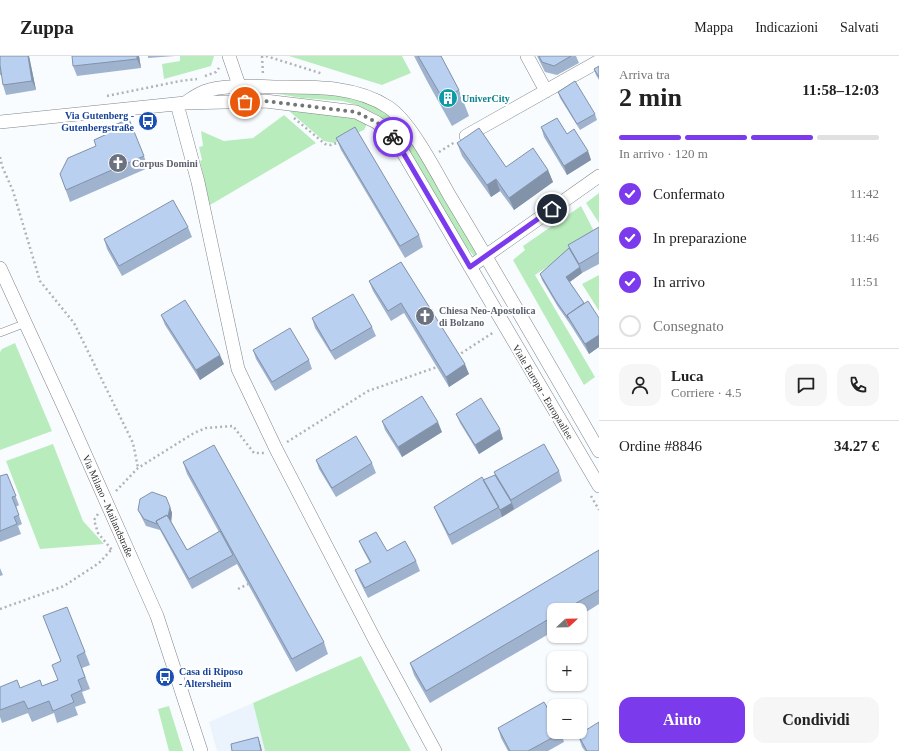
<!DOCTYPE html>
<html lang="it">
<head>
<meta charset="utf-8">
<style>
  :root { --surface:#fff; --page:#f6f6f6; --text:#222; --muted:#767676; --line:#e0e0e0; --accent:#7c3aed }
  body { margin:0; font-family:"Times New Roman",serif; background:var(--page); color:var(--text); height:100vh; display:flex; flex-direction:column; font-size:15px; white-space:nowrap }
  * { box-sizing:border-box; margin:0 }
  p { font-size:13px; color:var(--muted) }
  .icon { flex:none; width:22px; height:22px; fill:none; stroke:currentColor; stroke-width:2; stroke-linecap:round; stroke-linejoin:round }
  .map { position:relative; flex:1; overflow:hidden }
  .panel { display:flex; flex-direction:column; background:var(--surface); width:300px }
  .panel>* { flex:none }
  .needle { width:26px; rotate:68deg }
  .tools { position:absolute; left:547px; top:547px; display:grid; gap:8px }
  .tools a { display:grid; place-items:center; width:40px; height:40px; border-radius:8px; background:var(--surface); box-shadow:0 1px 3px #0004; font-size:20px }
  .pin { position:absolute; display:grid; place-items:center; width:34px; height:34px; color:#fff; margin:-17px; border:2px solid #fff; border-radius:50%; box-shadow:0 1px 4px #0007 }
  .courier { position:absolute; display:grid; place-items:center; width:40px; height:40px; margin:-20px; border:3px solid #7c3aed; border-radius:50%; background:#fff; color:#222; box-shadow:0 1px 5px #0007 }
  .overview em { font-style:normal; font-weight:800 }
  .overview div { display:flex; flex-direction:column-reverse }
  .overview { display:flex; align-items:center; justify-content:space-between; height:68px; padding:0 20px }
  h1 { font-size:26px; font-weight:800; line-height:30px }
  .bar { display:grid; grid-template-columns:repeat(4,1fr); gap:6px 4px; align-content:center; height:48px; padding:0 20px }
  .bar i { height:5px; border-radius:3px; background:var(--line) }
  .bar .selected { background:var(--accent) }
  .bar p { grid-column:span 4 }
  .line { display:flex; align-items:center; gap:10px; padding:0 20px; border-top:1px solid var(--line) }
  .line div { flex:1 }
  .round { display:grid; place-items:center; flex:none; width:42px; height:42px; border-radius:12px; background:var(--page) }
  ol { padding:0 20px; list-style:none }
  li { display:flex; align-items:center; gap:12px; height:44px }
  li p { margin-inline-start:auto }
  li .icon { padding:4px; border-radius:50%; background:var(--accent); color:#fff; stroke-width:4 }
  li:last-child { color:var(--muted) }
  li i { width:22px; height:22px; border:2px solid var(--line); border-radius:50% }
  .action { display:flex; gap:8px; margin-top:auto; padding:8px 20px }
  .action a { flex:1; height:46px; border-radius:12px; background:var(--accent); color:#fff; font-size:16px; font-weight:800; line-height:46px; text-align:center }
  .action a+a { background:var(--page); color:var(--text) }
  header { display:flex; align-items:center; gap:24px; box-sizing:border-box; height:56px; padding:0 20px; background:var(--surface); border-bottom:1px solid var(--line) }
  header strong { font-size:19px }
  nav { display:flex; gap:22px; margin-inline-start:auto; font-size:14px }
  main { display:flex; flex:1; min-height:0 }
  .map>svg:first-child { display:block }
  .built { fill:#ebf3fd }
  .green { fill:#b9ecbd }
  .lines { fill:none; stroke-linecap:round; stroke-linejoin:round }
  .lane-casing { stroke:#828588; stroke-width:8 }
  .street-casing { stroke:#828588; stroke-width:14 }
  .path { stroke:#b1b3b6; stroke-width:2.5; stroke-dasharray:2 3; stroke-linecap:butt }
  .lane { stroke:#fff; stroke-width:7 }
  .street { stroke:#fff; stroke-width:13 }
  .wall { fill:#a0b3ce }
  .shaded-wall { fill:#8292a8 }
  .building { fill:#bad0f0; stroke:#8292a8 }
  .done { stroke:#747577; stroke-width:4; stroke-dasharray:0 7.2 }
  .route { stroke:#7c3aed; stroke-width:5 }
  .labels { text-anchor:middle; dominant-baseline:central; stroke-width:4; stroke-linejoin:round; paint-order:stroke }
  .culture-label { font-size:10px; font-weight:bold; fill:#0d838f; stroke:#fff; text-anchor:start }
  .transit-label { font-size:10px; font-weight:bold; fill:#164399; stroke:#fff; text-anchor:end }
  .worship-label { font-size:10px; font-weight:bold; fill:#5b616d; stroke:#fff; text-anchor:start }
  .street-label { font-size:10px; fill:#2c2d2e; stroke:#fff }
</style>
</head>
<body>
<header>
<strong>Zuppa</strong>
<nav><a>Mappa</a><a>Indicazioni</a><a>Salvati</a></nav>
</header>
<main>
<div class="map">
<svg width="599" height="695" viewBox="0 0 599 695">
  <rect width="100%" height="100%" fill="#f9fcff"/>
  <path class="built" d="M253,647l12,48h-48l-8,-29z"/>
  <path class="green" d="M180,0h34l-3,10 -47,13 -2,-15 18,-3z
    M289,0h113l9,17 -29,12z
    M272,35l72,4 18,5 23,11 18,18 74,125 -3,2 -10,-12 -66,-112 -18,-16 -20,-10 -17,-5 -41,-3 -30,-5z
    M289,55c26,2 53,1 78,13l-3,6 -30,13 -10,-2z
    M284,59l32,28 -106,62 -10,-44 2,-1 -3,-13 4,-1 -2,-15 23,10 29,-3z
    M599,137v30l-13,-20z
    M581,150l15,29 -61,40 60,102 -11,8 -71,-125 12,-10 -2,-4z
    M599,219v36l-17,-27z
    M15,287l37,88 -52,19v-98l2,-3z
    M53,388l30,77 21,23 -64,5 -34,-88z
    M361,600l50,95h-146l-12,-48z
    M169,650l14,45h-14l-11,-42z"/>
  <g class="lines">
    <defs>
      <path id="lane" d="M0,277l26,-10"/>
      <path id="street" d="M229,0l13,38
        M527,0l19,35
        M185,47c8,-6 15,-11 24,-13 17,-5 48,-4 65,-3 38,0 81,-2 114,20 23,15 48,65 63,91 50,83 99,168 148,253
        M177,48l21,78 40,187 38,80 100,193 59,109
        M0,66l185,-19 80,-2 91,11 20,10 14,10 8,12 201,342
        M466,80l133,-75
        M470,211l129,-91
        M0,212l69,150 88,198 44,135"/>
    </defs>
    <use href="#lane" class="lane-casing"/>
    <use href="#street" class="street-casing"/>
    <path class="path" d="M262,0l1,19
      M266,0l57,18
      M205,20l11,-4 3,-4
      M107,40l73,-15 17,-2
      M294,62l31,26 6,1 9,-3
      M439,96l16,-10
      M0,101l2,9 11,25 27,90 34,42 59,120 5,25
      M457,300l37,-24
      M287,386l81,-51 72,-25
      M116,435l22,-23 56,-35 12,-5 27,-2 21,27h11
      M591,440l8,14
      M98,458l-4,6 4,13 14,17
      M238,533l10,-5
      M0,553l64,-23 35,-23 13,-14"/>
    <use href="#lane" class="lane"/>
    <use href="#street" class="street"/>
  </g>
  <path class="wall" d="M0,0h29l7,34 -30,5 -3,-10 -1,-10h-2z
    M139,0l2,12 -64,8 -4,-10z
    M148,0h27l-27,2z
    M414,0h27l18,34 10,26 -17,10 -25,-45z
    M537,0h39l3,7 -22,12 -12,-3z
    M599,10v14l-3,-5 -2,-6z
    M558,36l37,22 2,6 -17,10 -20,-32z
    M541,71l47,24 3,9 -24,15 -23,-38z
    M336,82l83,97 4,12 -18,11 -64,-108z
    M457,87l49,24 42,3 5,12 -39,28 -14,-19 -9,6 -29,-41z
    M144,100l4,12 -78,34 -10,-28z
    M188,171l4,10 -70,39 -15,-27 -3,-10z
    M599,171v37l-17,9 -12,9 14,21 15,15v29l-10,7 -19,-30 -12,-17 -16,-27 -2,-6 29,-26 -1,-3z
    M401,206l68,112 -20,13 -45,-74 -13,8 -18,-30 -4,-10z
    M161,259l63,49 -24,16 -35,-55z
    M312,262l60,9 4,9 -41,24 -20,-32z
    M253,294l56,10 3,9 -37,22 -19,-32z
    M456,358l47,25 -24,15 -19,-31z
    M382,365l60,11 -40,25 -17,-27z
    M316,404l56,3 4,10 -40,24 -17,-28z
    M183,406l141,180 4,12 -32,18 -59,-108 -45,25 -32,-59 -14,-4 -8,-16 32,-3 2,6 -1,8 16,29 32,-18 -32,-58z
    M559,415l3,10 -60,36 -50,28 -14,-29 -4,-9 49,-27 12,-5 -1,-3z
    M7,418l12,31 -3,2 6,17 -4,2 3,8 -21,8v-66z
    M359,485l28,10 29,10 4,10 -52,27 -9,-18 -4,-10 15,-7 -7,-13z
    M599,494v54l-19,12v-6h-26v21l-124,72 -16,-28 -4,-12z
    M0,512l3,7 -3,1z
    M43,560l42,36 5,13 -8,3 8,21 -8,3 4,11 -11,4 3,8 -21,8 -3,-10 -22,9 -4,-9 -26,10 -2,-6v-30l20,1 22,-2 15,-6 4,-19z
    M498,672l63,4 3,10 -16,9h-40l-7,-13z
    M578,679l21,16h-14l-3,-4z"/>
  <path class="shaded-wall" d="M28,0h1l7,34 -4,-9z
    M137,0h2l2,12 -4,-9z
    M588,95l3,9 -24,15 -3,-9z
    M548,114l5,12 -39,28 -5,-12z
    M496,123l4,12 -9,6 -4,-12z
    M580,211l2,6 -14,10 -2,-6z
    M599,279v12l-10,7 -4,-10z
    M220,299l4,9 -24,16 -4,-10z
    M465,308l4,10 -20,13 -3,-10z
    M438,366l4,10 -40,25 -4,-10z
    M500,373l3,10 -24,15 -4,-9z
    M512,447l2,6 -12,8 -2,-7z
    M170,451l2,6 -1,11 -3,-6z
    M258,681l3,9 1,5h-1z"/>
  <path class="building" d="M0,0h28l4,25 -29,4 -3,-20z
    M72,0h65v3l-64,7z
    M418,0h23l18,34 -16,9z
    M539,0h32l-17,10 -12,-4z
    M599,10v11l-5,-8z
    M575,25l20,33 -18,10 -19,-32z
    M557,62l10,16 7,-5 14,22 -24,15 -23,-39z
    M129,63l15,37 -78,34 -6,-16 8,-16 28,-12 -2,-6 13,-6 -2,-5z
    M355,71l64,108 -19,11 -64,-108z
    M479,72l27,39 27,-19 15,22 -39,28 -13,-19 -9,6 -30,-42z
    M173,144l15,27 -69,39 -15,-27z
    M599,171v25l-20,12 -11,-19z
    M569,192l11,19 -14,10 18,26 -17,12 1,3 -12,-17 -16,-27z
    M401,206l64,102 -19,13 -45,-74 -13,8 -19,-30z
    M353,238l19,33 -41,24 -19,-33z
    M185,244l35,55 -24,15 -35,-55z
    M588,245l11,17v17l-14,9 -18,-29z
    M290,272l19,32 -37,22 -19,-32z
    M422,340l16,26 -40,25 -16,-26z
    M481,342l19,31 -25,16 -19,-31z
    M356,380l16,27 -40,25 -16,-28z
    M544,388l15,27 -48,29 -17,-28z
    M214,389l110,197 -32,17 -109,-197z
    M7,418l9,22 -4,1 7,18 -5,2 3,7 -17,7v-55z
    M495,419l17,28 -12,7 -17,-30z
    M482,421l17,30 -50,28 -15,-28z
    M152,436l14,5 4,10 -2,10 -1,-2 -11,6 1,3 -13,-5 -6,-9 2,-11z
    M167,459l20,35 33,-19 13,24 -44,24 -33,-58z
    M376,476l11,19 18,-10 11,20 -51,27 -10,-18 16,-8 -12,-21z
    M599,494v40l-35,20h-10v6l-128,75 -16,-28z
    M67,551l18,45 -8,4 8,21 -7,3 4,10 -11,5 3,7 -21,9 -4,-10 -21,8 -4,-8 -24,9v-23l17,-7 3,8 20,-8 2,6 16,-6 -6,-15 9,-4 -18,-45z
    M544,646l10,18v12h7v1l-33,18h-18l-12,-23z
    M599,666v29h-12l-9,-16z
    M258,681l3,14h-29l-1,-7z"/>
  <g class="lines">
    <path class="done" d="M245,46l20,-1 91,11 20,10 14,10 3,5"/>
    <path class="route" d="M393,81l5,7 72,123 82,-58"/>
  </g>
  <defs>
    <symbol id="building-disc" viewBox="-11 -11 22 22"><circle r="9.5" fill="#0f9aa8" stroke="#fff"/><path d="M-4-6H4V6H1V3H-1V6H-4ZM-2.5-4.3h1.7v1.8h-1.7ZM.8-4.3h1.7v1.8H.8ZM-2.5-1h1.7V.8h-1.7ZM.8-1h1.7V.8H.8Z" fill="#fff"/></symbol>
    <symbol id="bus-disc" viewBox="-11 -11 22 22"><circle r="9.5" fill="#1a4fb4" stroke="#fff"/><path d="M-5-6H5V4H4V6H2V4H-2V6H-4V4H-5ZM-3.5-4V0h7V-4ZM-3.5 1.2v1.5H-2V1.2ZM2 1.2v1.5H3.5V1.2Z" fill="#fff"/></symbol>
    <symbol id="church-disc" viewBox="-11 -11 22 22"><circle r="9.5" fill="#6b7280" stroke="#fff"/><path d="M-1.2-6h2.4v3.5h3.3v2.4h-3.3V6h-2.4V-.1h-3.3v-2.4h3.3Z" fill="#fff"/></symbol>
  </defs>
  <g fill-rule="evenodd">
    <use href="#building-disc" x="437" y="31" width="22" height="22"/>
    <use href="#bus-disc" x="137" y="54" width="22" height="22"/>
    <use href="#church-disc" x="107" y="96" width="22" height="22"/>
    <use href="#church-disc" x="414" y="249" width="22" height="22"/>
    <use href="#bus-disc" x="154" y="610" width="22" height="22"/>
  </g>
  <g class="labels">
    <g class="culture-label">
      <text x="462" y="42">UniverCity</text>
    </g>
    <g class="transit-label">
      <text x="134" y="59">Via Gutenberg -<tspan x="134" dy="12">Gutenbergstraße</tspan></text>
      <text x="179" y="615" text-anchor="start">Casa di Riposo<tspan x="179" dy="12">- Altersheim</tspan></text>
    </g>
    <g class="worship-label">
      <text x="132" y="107">Corpus Domini</text>
      <text x="439" y="254">Chiesa Neo-Apostolica<tspan x="439" dy="12">di Bolzano</tspan></text>
    </g>
    <g class="street-label">
      <text transform="translate(543 336) rotate(59)">Viale Europa - Europaallee</text>
      <text transform="translate(108 450) rotate(66)">Via Milano - Mailandstraße</text>
    </g>
  </g>
</svg>
<div class="tools">
<a><svg class="needle" viewBox="-14 -14 28 28"><path d="M0-13l5 13h-10z" fill="#e53935"/><path d="M0 13l5-13h-10z" fill="#767676"/></svg></a>
<a>+</a>
<a>−</a>
</div>
<div class="pin" style="left:245px;top:46px;background:#ea580c"><svg class="icon" aria-label="bag" viewBox="0 0 24 24"><path d="M5 8h14l-1 12H6zM9 8a3 3 0 0 1 6 0"/></svg></div>
<div class="pin" style="left:552px;top:153px;background:#1f2937"><svg class="icon" aria-label="home" viewBox="0 0 24 24"><path d="M3 11l9-7 9 7M6 9v11h12V9"/></svg></div>
<div class="courier" style="left:393px;top:81px"><svg class="icon" aria-label="bike" viewBox="0 0 24 24"><circle cx="6" cy="16" r="4"/><circle cx="18" cy="16" r="4"/><path d="M6 16l4-8h5l3 8M10 8l3 8H6M13 5h3"/></svg></div>
</div>
<section class="panel">
<div class="overview"><div><h1>2 min</h1><p>Arriva tra</p></div><em>11:58–12:03</em></div>
<div class="bar"><i class="selected"></i><i class="selected"></i><i class="selected"></i><i></i><p>In arrivo · 120 m</p></div>
<ol>
<li><svg class="icon" aria-label="check" viewBox="0 0 24 24"><path d="M5 12l5 5 9-10"/></svg>Confermato<p>11:42</p></li>
<li><svg class="icon" aria-label="check" viewBox="0 0 24 24"><path d="M5 12l5 5 9-10"/></svg>In preparazione<p>11:46</p></li>
<li><svg class="icon" aria-label="check" viewBox="0 0 24 24"><path d="M5 12l5 5 9-10"/></svg>In arrivo<p>11:51</p></li>
<li><i></i>Consegnato</li>
</ol>
<div class="line" style="height:72px"><a class="round"><svg class="icon" aria-label="person" viewBox="0 0 24 24"><circle cx="12" cy="8" r="4"/><path d="M4 21q1-7 8-7t8 7"/></svg></a><div><b>Luca</b><p>Corriere · 4.5</p></div><a class="round"><svg class="icon" aria-label="chat" viewBox="0 0 24 24"><path d="M4 5h16v11H9l-5 4z"/></svg></a><a class="round"><svg class="icon" aria-label="phone" viewBox="0 0 24 24"><path d="M5 4h4l2 5-3 2q2 4 5 5l2-3 5 2v4C11 20 4 13 5 4z"/></svg></a></div>
<div class="line" style="height:52px"><div>Ordine #8846</div><b>34.27 €</b></div>
<div class="action"><a>Aiuto</a><a>Condividi</a></div>
</section>
</main>
</body>
</html>
